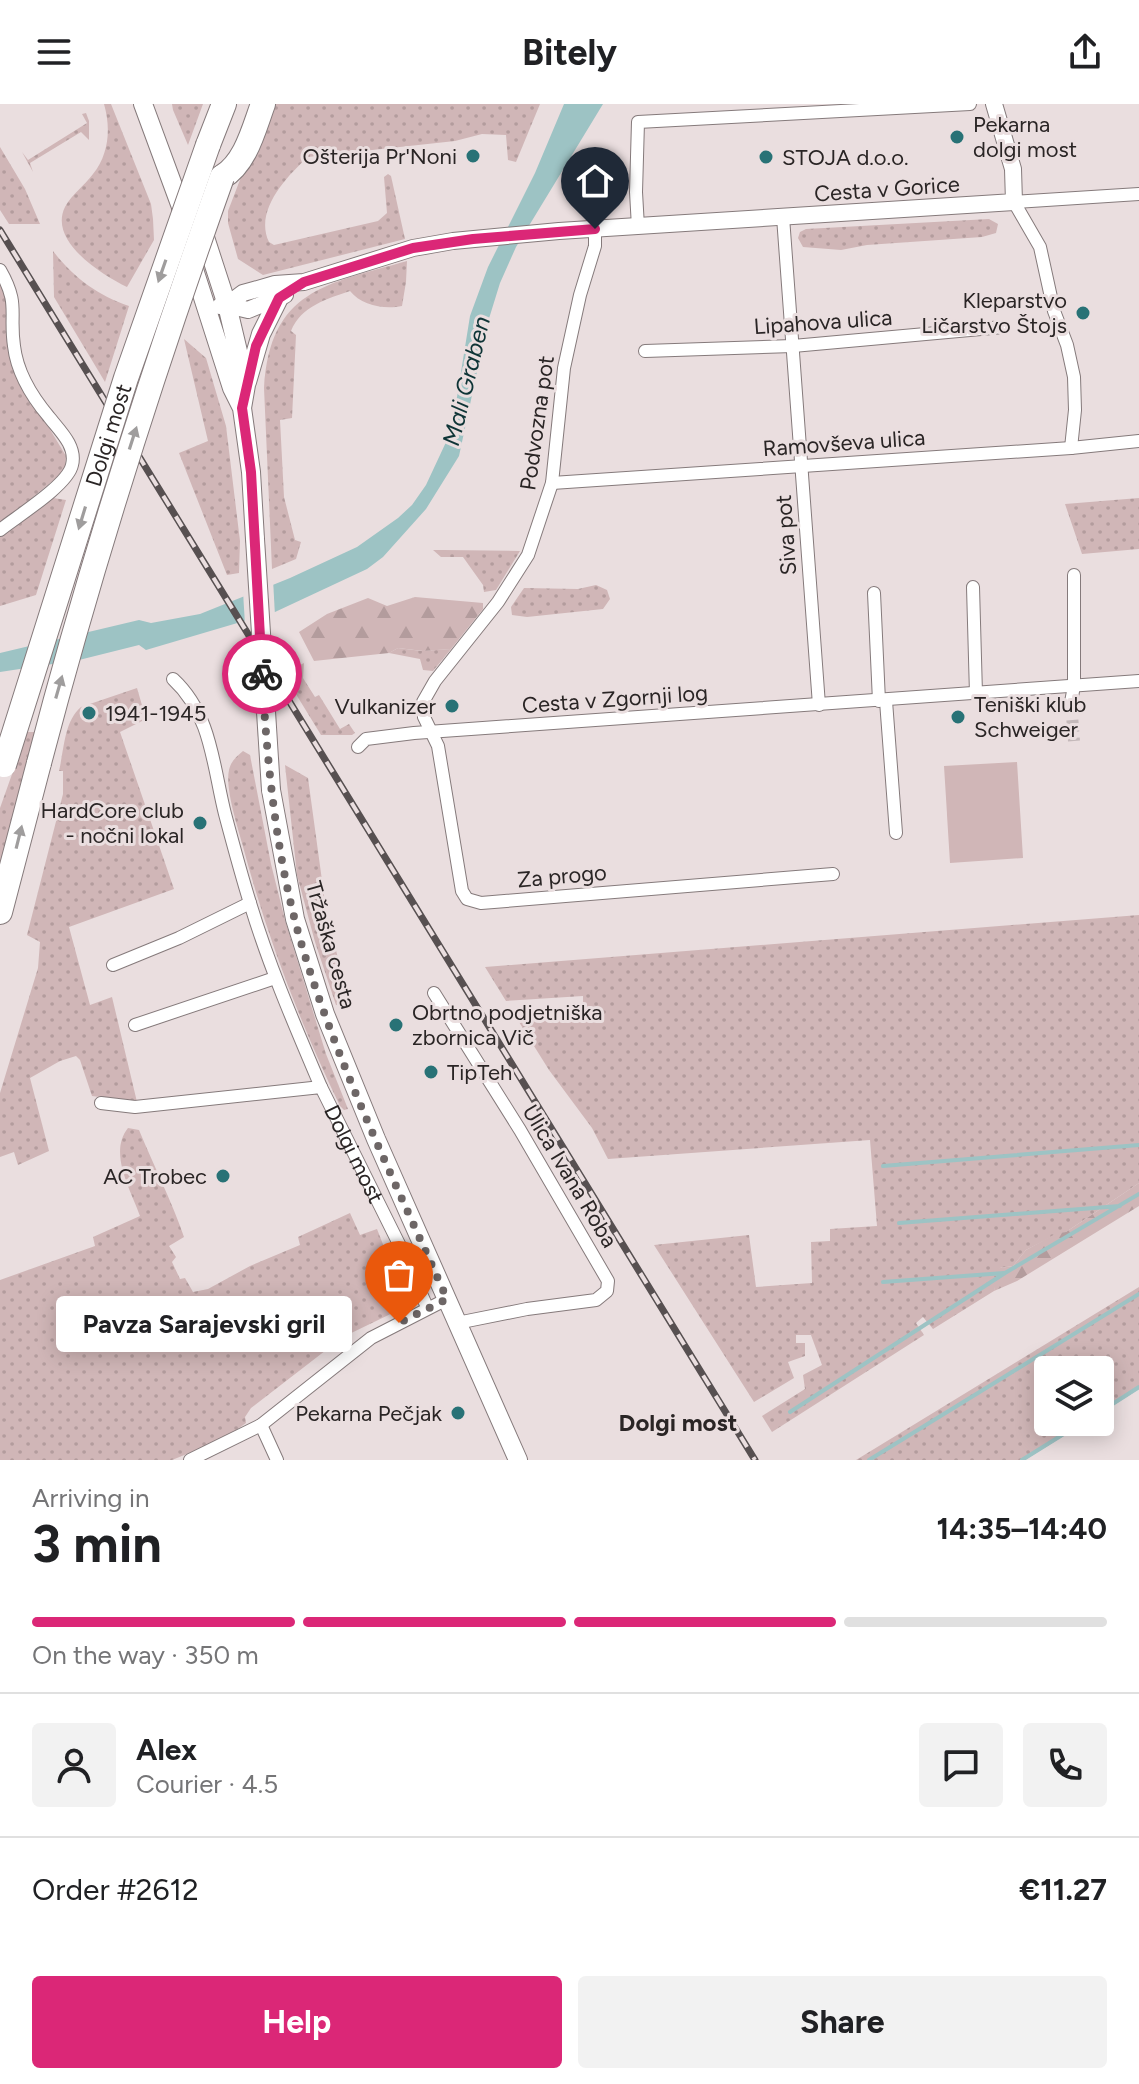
<!DOCTYPE html>
<html lang="en">
<head>
<meta charset="utf-8">
<style>
  :root { --surface:#fff; --page:#f2f2f2; --text:#202124; --muted:#757577; --line:#e0e0e0; --accent:#db2777 }
  body { margin:0; font-family:Figtree,sans-serif; background:var(--page); color:var(--text); height:100vh; display:flex; flex-direction:column; font-size:30px; white-space:nowrap }
  * { box-sizing:border-box; margin:0 }
  p { font-size:26px; color:var(--muted) }
  .icon { flex:none; width:44px; height:44px; fill:none; stroke:currentColor; stroke-width:2; stroke-linecap:round; stroke-linejoin:round }
  .map { position:relative; height:1356px; overflow:hidden }
  .sheet { display:flex; flex-direction:column; background:var(--surface); flex:1 }
  .sheet>* { flex:none }
  .tools { position:absolute; left:1034px; top:1252px; display:grid; gap:16px }
  .tools a { display:grid; place-items:center; width:80px; height:80px; border-radius:8px; background:var(--surface); box-shadow:0 4px 20px #0003; font-size:40px }
  .pin { position:absolute; display:grid; place-items:center; width:68px; height:68px; color:#fff; margin:-82px -34px; border-radius:50% 50% 50% 0; rotate:-45deg; box-shadow:0 0 8px #0007 }
  .pin .icon { rotate:45deg }
  .courier { position:absolute; display:grid; place-items:center; width:80px; height:80px; margin:-40px; border:6px solid #db2777; border-radius:50%; background:#fff; color:#222; box-shadow:0 2px 10px #0007 }
  .bubble { position:absolute; height:56px; border-radius:8px; background:var(--surface); box-shadow:0 4px 20px #0003; font-size:26px; font-weight:700; line-height:56px; text-align:center }
  .overview em { font-style:normal; font-weight:700 }
  .overview div { display:flex; flex-direction:column-reverse }
  .overview { display:flex; align-items:center; justify-content:space-between; height:136px; padding:0 32px }
  h1 { font-size:52px; font-weight:700; line-height:60px }
  .bar { display:grid; grid-template-columns:repeat(4,1fr); gap:12px 8px; align-content:center; height:96px; padding:0 32px }
  .bar i { height:10px; border-radius:6px; background:var(--line) }
  .bar .selected { background:var(--accent) }
  .bar p { grid-column:span 4 }
  .line { display:flex; align-items:center; gap:20px; padding:0 32px; border-top:2px solid var(--line) }
  .line div { flex:1 }
  .round { display:grid; place-items:center; flex:none; width:84px; height:84px; border-radius:8px; background:var(--page) }
  .button { display:flex; gap:16px; margin-top:auto; padding:16px 32px }
  .button a { flex:1; height:92px; border-radius:8px; background:var(--accent); color:#fff; font-size:32px; font-weight:700; line-height:92px; text-align:center }
  .button a+a { background:var(--page); color:var(--text) }
  header { display:flex; justify-content:space-between; align-items:center; height:104px; padding:0 32px; background:var(--surface); font-size:36px; font-weight:700 }
  .map>svg:first-child { display:block }
  .grass { fill:url(#grass-dots) }
  .forest { fill:url(#forest-firs) }
  .garden { fill:#d0b6b7 }
  .water { fill:#9dc3c4 }
  .pier { fill:#eadedf }
  .lines { fill:none; stroke-linecap:round; stroke-linejoin:round }
  .stream { stroke:#9dc3c4; stroke-width:4 }
  .minor-tunnel { stroke:#c4b9ba; stroke-width:12; stroke-dasharray:12 6; stroke-linecap:butt }
  .minor-casing { stroke:#857a7b; stroke-width:14 }
  .tertiary-casing { stroke:#857a7b; stroke-width:18 }
  .secondary-casing { stroke:#857a7b; stroke-width:20 }
  .motorway-casing { stroke:#857a7b; stroke-width:26 }
  .minor { stroke:#fff; stroke-width:12 }
  .tertiary { stroke:#fff; stroke-width:16 }
  .secondary { stroke:#fff; stroke-width:18 }
  .motorway { stroke:#fff; stroke-width:24 }
  .rail-casing { stroke:#575051; stroke-width:7 }
  .rail { stroke:#eadedf; stroke-width:4; stroke-dasharray:12; stroke-linecap:butt }
  .secondary-bridge-casing { stroke:#857a7b; stroke-width:20; stroke-linecap:butt }
  .motorway-bridge-casing { stroke:#857a7b; stroke-width:26; stroke-linecap:butt }
  .secondary-bridge { stroke:#fff; stroke-width:18 }
  .motorway-bridge { stroke:#fff; stroke-width:24 }
  .oneway { fill:#9f9d9d }
  .done { stroke:#6d6666; stroke-width:8; stroke-dasharray:0 14.4 }
  .route { stroke:#db2777; stroke-width:10 }
  .poi-dot { fill:#287276; stroke:#eadedf; stroke-width:3 }
  .labels { text-anchor:middle; dominant-baseline:central; stroke-width:6; stroke-linejoin:round; paint-order:stroke }
  .poi-label { font-size:22px; fill:#2a2525; stroke:#eadedf; text-anchor:start }
  .street-label { font-size:22px; fill:#2a2525; stroke:#eadedf }
  .water-label { font-size:24px; font-style:italic; fill:#0e3436; stroke:#eadedf }
  .neighbourhood-label { font-size:24px; font-weight:bold; fill:#2a2525; stroke:#eadedf }
</style>
</head>
<body>
<header><svg class="icon" aria-label="menu" viewBox="0 0 24 24"><path d="M4 6h16M4 12h16M4 18h16"/></svg>Bitely<svg class="icon" aria-label="share" viewBox="0 0 24 24"><path d="M12 15V3M7 8l5-5 5 5M5 13v7h14v-7"/></svg></header>
<div class="map">
<svg width="1139" height="1356" viewBox="0 0 1139 1356">
  <defs>
    <pattern id="grass-dots" width="8" height="8" patternUnits="userSpaceOnUse" patternTransform="scale(2)"><rect width="8" height="8" fill="#d0b6b7"/><path d="M2 2h.1M6 6h.1" fill="none" stroke="#b39c9d" stroke-width="1.8" stroke-linecap="round"/></pattern>
    <pattern id="forest-firs" width="22" height="20" patternUnits="userSpaceOnUse" patternTransform="scale(2)"><rect width="22" height="20" fill="#d0b6b7"/><path d="M5 1l3.5 6h-7zM16 11l3.5 6h-7z" fill="#b39c9d"/></pattern>
  </defs>
  <rect width="100%" height="100%" fill="#eadedf"/>
  <path class="grass" d="M104,0h7l40,100 2,15 1,21 -27,47c-25,-12 -79,-46 -62,-80 7,-13 19,-21 28,-33 16,-20 18,-46 11,-70z
    M172,0h31l-15,41 -15,-35z
    M269,0h271l-24,58 -8,-2 -2,-25 -24,-1 -27,7 -147,16c-22,20 -54,54 -39,85l5,3 104,-24 9,-8 -3,-36 4,-3 3,2 14,63 -142,36 -25,-16 -10,-36v-12z
    M86,9l3,8v19l-8,-8 -51,31 3,9 -11,-20 6,8 59,-37 -5,-9z
    M0,43l25,42 15,35h-31l-9,-14z
    M989,115l9,5 -2,9 -14,4 -115,8 -26,5 -38,-3 -5,-9 2,-6 6,-3z
    M53,147c21,27 44,44 76,55l-24,76 -51,-85z
    M407,157l-1,21 -4,24c-18,4 -41,-1 -52,-15 -23,8 -49,15 -59,40l5,4 -4,83 -12,2 4,77 11,43 6,2 -5,17 -24,10 -8,-181c6,-98 62,-104 143,-127z
    M0,173l10,22 18,94 38,63 -1,12 -4,6 -61,50z
    M184,235l22,19 20,68 14,115 -1,32 -12,2 -48,-122 29,-12z
    M47,393l19,3 -30,95 -36,11v-70z
    M1139,394v51l-57,5 -17,-50z
    M433,446h10l77,1 -24,39 -12,2 -1,-7 -20,-28h-22z
    M596,481l11,5 3,9 -7,10 -76,8 -15,-2 -1,-8 13,-19 54,1z
    M398,544l24,3 29,-2 -18,22 -10,-1 -3,-11 -31,-6z
    M304,559l-1,15 12,19 4,-2 21,34 9,-5 6,9 -3,2h-31l-38,-62z
    M137,584l9,31 -26,13 54,157 -105,38 21,78 22,-8 25,105 -45,-6 -12,-36 -4,-4 -16,5 -30,17 19,73 -31,14 -4,-13 -14,5v-64l38,-125 2,-26 -13,-7 36,-141v-23h-4c5,-20 5,-50 22,-64z
    M27,628h8l-35,144v-68z
    M243,647l7,4 21,109 14,56 41,134 22,55 -4,1 -4,-4c-41,-85 -74,-172 -98,-263 -5,-18 -17,-55 -13,-73 2,-9 7,-13 14,-19z
    M285,661l23,13 19,139 24,89 -15,-1 -21,-63 -18,-67z
    M1139,811v268l-73,49 -9,2 -31,16 -13,16 -13,2 -6,23 -61,38 -10,-12 -7,6 8,12 -152,97 -10,-16 43,-27 -2,-14 19,-10 -11,-30h-15v8h9v13l-17,6 6,16 -40,24 -100,-157 95,-10 7,52 56,-4 -1,-41 19,-1v-12l47,-3 -7,-86 -262,19 -16,-31 -43,-58 -30,-48 64,-6v-20l-77,5 -21,-34z
    M128,1024l11,2c15,36 33,72 45,107l-15,9 7,11 -4,5 8,17 5,-1 8,14 15,-3 42,-23 50,-21 -2,-8 52,-24 10,22 17,-6 23,59 3,20 -60,29 -92,71 -6,9 1,6 -22,16 -52,21h-172v-180l95,-34 -2,-9 47,-21c-9,-26 -32,-63 -12,-88z
    M1139,1183v102l-39,25v-44h-52v52h38l-61,38h-169z"/>
  <path class="forest" d="M415,493l68,6v6l-32,40 -28,2 -25,-3 -9,5 -75,8 -15,-29 28,-18 41,-16 19,8z
    M1139,1079v23l-122,75 -23,10 2,-15 -9,-1 13,-7 13,-2 13,-16 31,-17 9,-1z"/>
  <path class="garden" d="M1017,658l6,96 -73,5 -6,-97z"/>
  <path class="water" d="M564,0h39l-87,143 -16,36 -13,42 -28,131 -33,53 -43,48 -16,12 -92,43 -129,38 -7,-5 -60,15 -79,12v-19l139,-33 12,3 49,-9 90,-36 67,-31 41,-29 14,-13 14,-20 21,-45 10,-43 13,-81 18,-49 47,-94z"/>
  <path class="pier" d="M273,475l2,37 -30,9 -2,-34z"/>
  <g class="lines">
    <path class="stream" d="M883,1062l256,-21
      M899,1119l221,-17
      M883,1178l121,-9
      M790,1308l215,-139 134,-79
      M1100,1308l39,-25
      M869,1356l270,-166
      M1022,1356l61,-38"/>
    <path class="minor-tunnel" d="M1071,598l3,39"/>
    <defs>
      <g id="minor">
        <path d="M783,113l36,488"/>
        <path d="M638,123l-2,-35 2,-70 332,-18"/>
        <path d="M595,125v17l-15,49 -16,73 -12,115 -24,72 -30,47 -63,79 -12,21 1,15 14,29 24,145 5,8 14,4 352,-29"/>
        <path d="M0,166c20,35 9,42 14,76 3,26 19,52 35,71 10,13 28,29 23,48 -4,20 -56,52 -72,65"/>
        <path d="M645,247l148,-5 210,-19"/>
        <path d="M1071,344l4,-38 -1,-33 -7,-32 -13,-34 -14,-64 -26,-45 125,-8"/>
        <path d="M552,379l519,-35 68,-7"/>
        <path d="M973,483l3,107"/>
        <path d="M874,489l5,108"/>
        <path d="M173,575c39,36 40,88 52,135 8,30 16,60 25,89 19,63 45,123 71,184"/>
        <path d="M886,597l10,132"/>
        <path d="M1071,598l3,-16v-111"/>
        <path d="M358,643l8,-8 48,-6 725,-52"/>
        <path d="M113,861l66,-27 71,-35"/>
        <path d="M434,889l86,137 88,151 -1,10 -11,9 -69,9 -70,14"/>
        <path d="M135,921l140,-47"/>
        <path id="s1" d="M101,999l34,4 186,-20 78,157 28,63"/>
        <path d="M261,1321l16,35"/>
        <path d="M190,1356l71,-35 110,-87 76,-39"/>
      </g>
      <path id="tertiary" d="M227,201l16,-12 11,-3 21,-6 29,-2 109,-34 40,-7 106,-10 455,-29 -1,-33 -19,-65
        M220,202l7,-1 21,5 37,-15"/>
      <path id="secondary" d="M143,0l38,103v13
        M201,121l26,80 19,80 -4,23 9,64 4,67
        M191,156l41,128 10,20
        M247,278l14,-48 18,-36
        M271,686l24,129 30,95 51,125 142,321"/>
      <path id="motorway" d="M208,41l16,-41
        M222,73c24,-14 32,-49 41,-73
        M0,808l39,-149"/>
    </defs>
    <use href="#minor" class="minor-casing"/>
    <use href="#tertiary" class="tertiary-casing"/>
    <use href="#secondary" class="secondary-casing"/>
    <use href="#motorway" class="motorway-casing"/>
    <use href="#minor" class="minor"/>
    <use href="#tertiary" class="tertiary"/>
    <use href="#secondary" class="secondary"/>
    <use href="#motorway" class="motorway"/>
    <defs>
      <path id="rail" d="M0,126l755,1230"/>
    </defs>
    <use href="#rail" class="rail-casing"/>
    <use href="#rail" class="rail"/>
    <defs>
      <path id="secondary-bridge" d="M255,435l16,251"/>
      <g id="motorway-bridge">
        <path d="M39,659c52,-199 114,-393 183,-586"/>
        <path id="s2" d="M4,661l122,-387 82,-233"/>
      </g>
    </defs>
    <use href="#secondary-bridge" class="secondary-bridge-casing"/>
    <use href="#motorway-bridge" class="motorway-bridge-casing"/>
    <use href="#secondary-bridge" class="secondary-bridge"/>
    <use href="#motorway-bridge" class="motorway-bridge"/>
  </g>
  <defs><path id="oneway-solid" d="M-6-.8H1V-3.2L6.5 0L1 3.2V.8H-6Z" transform="scale(2)"/></defs>
  <g class="oneway">
    <use href="#oneway-solid" transform="translate(162 167) rotate(109)"/>
    <use href="#oneway-solid" transform="translate(133 334) rotate(-72)"/>
    <use href="#oneway-solid" transform="translate(82 414) rotate(107)"/>
    <use href="#oneway-solid" transform="translate(59 583) rotate(-74)"/>
    <use href="#oneway-solid" transform="translate(19 733) rotate(-76)"/>
  </g>
  <g class="lines">
    <path class="done" d="M262,570c5,86 13,174 36,258 36,127 96,247 149,367l-48,24"/>
    <path class="route" d="M262,570l-11,-202 -9,-64 14,-62 23,-48 25,-16 109,-34 60,-9 122,-10"/>
  </g>
  <g class="poi-dot">
    <circle cx="957" cy="33" r="8"/>
    <circle cx="473" cy="52" r="8"/>
    <circle cx="766" cy="53" r="8"/>
    <circle cx="1083" cy="209" r="8"/>
    <circle cx="452" cy="602" r="8"/>
    <circle cx="89" cy="609" r="8"/>
    <circle cx="958" cy="613" r="8"/>
    <circle cx="200" cy="719" r="8"/>
    <circle cx="396" cy="921" r="8"/>
    <circle cx="431" cy="968" r="8"/>
    <circle cx="223" cy="1072" r="8"/>
    <circle cx="458" cy="1309" r="8"/>
  </g>
  <g class="labels">
    <g class="poi-label">
      <text x="973" y="20">Pekarna<tspan x="973" dy="25">dolgi most</tspan></text>
      <text x="457" y="52" text-anchor="end">Ošterija Pr'Noni</text>
      <text x="782" y="53">STOJA d.o.o.</text>
      <text x="1067" y="196" text-anchor="end">Kleparstvo<tspan x="1067" dy="25">Ličarstvo Štojs</tspan></text>
      <text x="974" y="600">Teniški klub<tspan x="974" dy="25">Schweiger</tspan></text>
      <text x="436" y="602" text-anchor="end">Vulkanizer</text>
      <text x="105" y="609">1941-1945</text>
      <text x="184" y="706" text-anchor="end">HardCore club<tspan x="184" dy="25">- nočni lokal</tspan></text>
      <text x="412" y="908">Obrtno podjetniška<tspan x="412" dy="25">zbornica Vič</tspan></text>
      <text x="447" y="968">TipTeh</text>
      <text x="207" y="1072" text-anchor="end">AC Trobec</text>
      <text x="442" y="1309" text-anchor="end">Pekarna Pečjak</text>
    </g>
    <g class="street-label">
      <text transform="translate(887 85) rotate(-4)">Cesta v Gorice</text>
      <text transform="translate(823 218) rotate(-4)">Lipahova ulica</text>
      <text transform="translate(537 319) rotate(-82)">Podvozna pot</text>
      <text stroke="none"><textPath href="#s2" startOffset="346">Dolgi most</textPath></text>
      <text transform="translate(844 339) rotate(-4)">Ramovševa ulica</text>
      <text transform="translate(786 431) rotate(-94)">Siva pot</text>
      <text transform="translate(615 595) rotate(-4)">Cesta v Zgornji log</text>
      <text transform="translate(562 772) rotate(-5)">Za progo</text>
      <text transform="translate(331 841) rotate(74)">Tržaška cesta</text>
      <text stroke="none"><textPath href="#s1" startOffset="296">Dolgi most</textPath></text>
      <text transform="translate(570 1072) rotate(59)">Ulica Ivana Roba</text>
    </g>
    <g class="water-label">
      <text transform="translate(466 277) rotate(-76)">Mali Graben</text>
    </g>
    <g class="neighbourhood-label">
      <text x="678" y="1318">Dolgi most</text>
    </g>
  </g>
</svg>
<div class="tools">
<a><svg class="icon" aria-label="layers" viewBox="0 0 24 24"><path d="M12 4l9 5-9 5-9-5zM3 14l9 5 9-5"/></svg></a>
</div>
<div class="pin" style="left:399px;top:1219px;background:#ea580c"><svg class="icon" aria-label="bag" viewBox="0 0 24 24"><path d="M5 8h14l-1 12H6zM9 8a3 3 0 0 1 6 0"/></svg></div>
<div class="pin" style="left:595px;top:125px;background:#1f2937"><svg class="icon" aria-label="home" viewBox="0 0 24 24"><path d="M3 11l9-7 9 7M6 9v11h12V9"/></svg></div>
<div class="courier" style="left:262px;top:570px"><svg class="icon" aria-label="bike" viewBox="0 0 24 24"><circle cx="6" cy="16" r="4"/><circle cx="18" cy="16" r="4"/><path d="M6 16l4-8h5l3 8M10 8l3 8H6M13 5h3"/></svg></div>
<div class="bubble" style="left:56px;top:1192px;width:296px">Pavza Sarajevski gril</div>
</div>
<section class="sheet">
<div class="overview"><div><h1>3 min</h1><p>Arriving in</p></div><em>14:35–14:40</em></div>
<div class="bar"><i class="selected"></i><i class="selected"></i><i class="selected"></i><i></i><p>On the way · 350 m</p></div>
<div class="line" style="height:144px"><a class="round"><svg class="icon" aria-label="person" viewBox="0 0 24 24"><circle cx="12" cy="8" r="4"/><path d="M4 21q1-7 8-7t8 7"/></svg></a><div><b>Alex</b><p>Courier · 4.5</p></div><a class="round"><svg class="icon" aria-label="chat" viewBox="0 0 24 24"><path d="M4 5h16v11H9l-5 4z"/></svg></a><a class="round"><svg class="icon" aria-label="phone" viewBox="0 0 24 24"><path d="M5 4h4l2 5-3 2q2 4 5 5l2-3 5 2v4C11 20 4 13 5 4z"/></svg></a></div>
<div class="line" style="height:104px"><div>Order #2612</div><b>€11.27</b></div>
<div class="button"><a>Help</a><a>Share</a></div>
</section>
</body>
</html>
